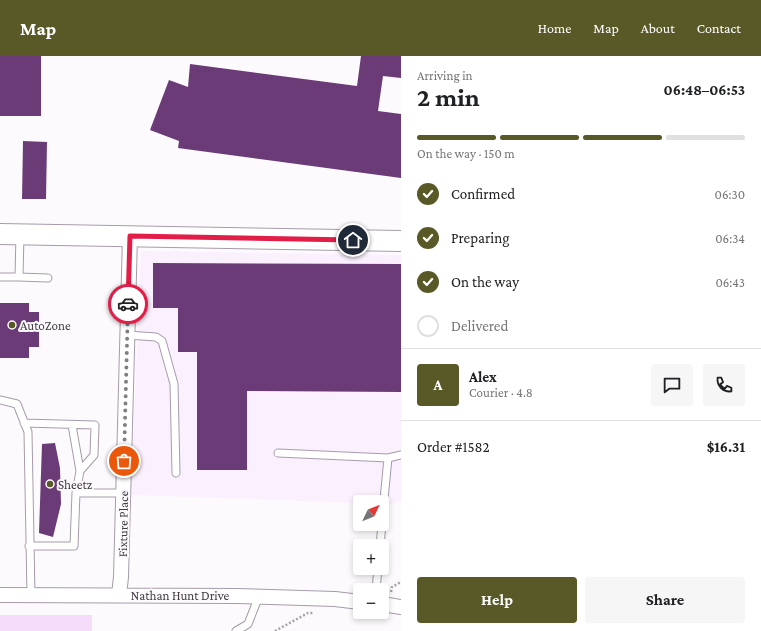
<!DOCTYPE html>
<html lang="en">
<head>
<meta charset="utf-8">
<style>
  :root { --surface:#fff; --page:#f6f6f6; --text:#202124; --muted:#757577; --line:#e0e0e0; --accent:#585926 }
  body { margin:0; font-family:"Crimson Pro",serif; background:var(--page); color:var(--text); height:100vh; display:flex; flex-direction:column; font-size:15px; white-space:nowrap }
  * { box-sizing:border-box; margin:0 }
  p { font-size:13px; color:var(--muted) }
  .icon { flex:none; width:22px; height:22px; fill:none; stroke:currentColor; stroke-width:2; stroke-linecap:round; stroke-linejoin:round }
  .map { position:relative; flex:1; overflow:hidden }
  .side { display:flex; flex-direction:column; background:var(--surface); width:360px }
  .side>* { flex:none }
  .needle { width:26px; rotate:47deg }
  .fabs { position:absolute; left:353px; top:439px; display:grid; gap:8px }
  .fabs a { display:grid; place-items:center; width:36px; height:36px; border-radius:4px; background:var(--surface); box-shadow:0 2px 6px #0003; font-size:20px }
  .pin { position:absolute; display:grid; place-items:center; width:34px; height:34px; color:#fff; margin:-17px; border:2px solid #fff; border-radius:50%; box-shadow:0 1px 4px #0007 }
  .courier { position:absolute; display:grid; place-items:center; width:40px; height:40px; margin:-20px; border:3px solid #e11d48; border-radius:50%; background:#fff; color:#222; box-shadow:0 1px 5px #0007 }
  .headline em { font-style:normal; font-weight:700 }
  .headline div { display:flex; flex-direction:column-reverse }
  .headline { display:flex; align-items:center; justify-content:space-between; height:68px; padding:0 16px }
  h1 { font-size:26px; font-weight:700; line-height:30px }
  .bar { display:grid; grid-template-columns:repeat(4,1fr); gap:6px 4px; align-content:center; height:48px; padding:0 16px }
  .bar i { height:5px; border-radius:3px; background:var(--line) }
  .bar .on { background:var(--accent) }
  .bar p { grid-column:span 4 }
  .line { display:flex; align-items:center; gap:10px; padding:0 16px; border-top:1px solid var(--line) }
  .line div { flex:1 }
  .round { display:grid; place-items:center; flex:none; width:42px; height:42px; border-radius:4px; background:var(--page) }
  ol { padding:0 16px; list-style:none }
  li { display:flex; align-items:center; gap:12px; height:44px }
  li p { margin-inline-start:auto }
  li .icon { padding:4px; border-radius:50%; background:var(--accent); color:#fff; stroke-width:4 }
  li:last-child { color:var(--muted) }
  li i { width:22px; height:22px; border:2px solid var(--line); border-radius:50% }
  .cta { display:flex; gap:8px; margin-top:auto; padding:8px 16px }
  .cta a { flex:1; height:46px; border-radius:4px; background:var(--accent); color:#fff; font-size:16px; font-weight:700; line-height:46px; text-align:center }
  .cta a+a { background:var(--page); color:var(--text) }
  header { display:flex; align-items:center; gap:24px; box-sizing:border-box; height:56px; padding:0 20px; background:var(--accent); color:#fff }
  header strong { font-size:19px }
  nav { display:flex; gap:22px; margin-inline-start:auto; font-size:14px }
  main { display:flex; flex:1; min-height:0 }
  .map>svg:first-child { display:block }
  .built { fill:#fbf0fe }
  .green { fill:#f4dcfa }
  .building { fill:#6a3b76 }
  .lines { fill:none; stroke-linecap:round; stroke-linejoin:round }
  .lane-casing { stroke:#a79baa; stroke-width:9 }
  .street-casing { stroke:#a79baa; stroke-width:16 }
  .secondary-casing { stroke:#a79baa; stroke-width:22 }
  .path { stroke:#a7a3a8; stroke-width:2.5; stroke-dasharray:2 2; stroke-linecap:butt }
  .lane { stroke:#fff; stroke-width:7 }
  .street { stroke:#fff; stroke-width:14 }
  .secondary { stroke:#fff; stroke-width:20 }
  .done { stroke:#827e83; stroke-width:4; stroke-dasharray:0 7.2 }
  .route { stroke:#e11d48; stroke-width:5 }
  .poi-dot { fill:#585926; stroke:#fdfafe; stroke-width:1.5 }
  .labels { text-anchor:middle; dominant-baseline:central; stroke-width:4; stroke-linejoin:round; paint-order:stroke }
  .poi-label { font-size:13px; fill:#403b41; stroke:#fdfafe; text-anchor:start }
  .street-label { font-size:13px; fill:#403b41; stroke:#fdfafe }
</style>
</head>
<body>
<header>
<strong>Map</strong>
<nav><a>Home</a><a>Map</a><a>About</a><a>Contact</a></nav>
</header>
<main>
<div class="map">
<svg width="401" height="575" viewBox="0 0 401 575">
  <rect width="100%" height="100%" fill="#fdfafe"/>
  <path class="built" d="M141,195l260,4v246l-8,3h-11v-2l-22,1 -229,-8z"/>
  <path class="green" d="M0,559h92v16h-92z"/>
  <path class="building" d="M0,0h41v60h-41z
    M361,0h40v22l-18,-2 -5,35 23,3v64l-223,-30 1,-7 -29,-11 19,-50 19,7 2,-23 167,22z
    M23,85l24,1 -1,57h-24z
    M153,207l248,1v128l-154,-1v79h-50v-118h-19v-44h-25z
    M0,247h29v9h10v35h-10v11h-29z
    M55,387l5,25 1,36 -8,33 -14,-4 3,-89z"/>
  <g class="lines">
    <defs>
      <path id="lane" d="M0,221h19l1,-42
        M19,221l29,1
        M127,279l29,2 6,4 12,43 2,89
        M0,344l17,4 11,28 3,163
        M24,367l71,2 -1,30 -14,16
        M72,369l8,46 -4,22
        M278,397l110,5
        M382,464l6,-62 13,-3
        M29,490h45l2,-53h47
        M380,490l2,-22
        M376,534l2,-22
        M236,575l12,-7 11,-28"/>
      <path id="street" d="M0,539l236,1 99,3 25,3
        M119,539l2,-18 9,-341
        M382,548l19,3"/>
      <path id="secondary" d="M0,178l401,7"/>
    </defs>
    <use href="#lane" class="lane-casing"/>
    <use href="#street" class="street-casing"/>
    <use href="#secondary" class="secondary-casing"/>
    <path class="path" d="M391,536l1,-5 9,-5
      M364,558l11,1
      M275,575l33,-18h5"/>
    <use href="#lane" class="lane"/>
    <use href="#street" class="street"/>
    <use href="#secondary" class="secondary"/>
  </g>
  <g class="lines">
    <path class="done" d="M124,405l4,-157"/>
    <path class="route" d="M128,248l2,-68 223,4"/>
  </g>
  <g class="poi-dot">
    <circle cx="12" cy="269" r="4"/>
    <circle cx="50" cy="428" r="4"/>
  </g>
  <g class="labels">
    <g class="poi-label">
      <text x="20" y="269">AutoZone</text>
      <text x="58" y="428">Sheetz</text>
    </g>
    <g class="street-label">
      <text transform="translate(123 468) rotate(-89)">Fixture Place</text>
      <text x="180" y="539">Nathan Hunt Drive</text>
    </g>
  </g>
</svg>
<div class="fabs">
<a><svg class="needle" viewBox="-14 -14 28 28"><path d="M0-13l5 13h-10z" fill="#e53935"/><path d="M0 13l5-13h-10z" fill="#757577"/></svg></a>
<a>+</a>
<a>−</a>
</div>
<div class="pin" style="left:124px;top:405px;background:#ea580c"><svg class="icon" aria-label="bag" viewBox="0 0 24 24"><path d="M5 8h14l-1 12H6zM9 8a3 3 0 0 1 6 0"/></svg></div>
<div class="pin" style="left:353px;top:184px;background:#1f2937"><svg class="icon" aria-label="home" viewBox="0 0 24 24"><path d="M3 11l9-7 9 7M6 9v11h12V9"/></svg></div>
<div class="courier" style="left:128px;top:248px"><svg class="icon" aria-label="car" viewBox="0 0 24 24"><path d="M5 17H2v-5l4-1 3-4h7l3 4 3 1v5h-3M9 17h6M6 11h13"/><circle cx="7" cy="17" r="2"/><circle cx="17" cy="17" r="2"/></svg></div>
</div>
<section class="side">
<div class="headline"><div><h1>2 min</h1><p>Arriving in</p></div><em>06:48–06:53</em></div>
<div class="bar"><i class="on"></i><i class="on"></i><i class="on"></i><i></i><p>On the way · 150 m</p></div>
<ol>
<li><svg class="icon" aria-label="check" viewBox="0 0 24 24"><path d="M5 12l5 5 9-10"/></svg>Confirmed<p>06:30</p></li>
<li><svg class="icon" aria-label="check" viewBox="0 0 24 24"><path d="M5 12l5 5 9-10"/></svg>Preparing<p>06:34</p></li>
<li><svg class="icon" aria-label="check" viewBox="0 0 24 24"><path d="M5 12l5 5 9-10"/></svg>On the way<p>06:43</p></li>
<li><i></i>Delivered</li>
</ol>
<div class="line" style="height:72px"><b class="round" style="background:var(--accent);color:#fff">A</b><div><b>Alex</b><p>Courier · 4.8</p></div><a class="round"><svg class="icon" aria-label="chat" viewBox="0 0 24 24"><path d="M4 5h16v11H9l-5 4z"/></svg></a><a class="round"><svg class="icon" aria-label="phone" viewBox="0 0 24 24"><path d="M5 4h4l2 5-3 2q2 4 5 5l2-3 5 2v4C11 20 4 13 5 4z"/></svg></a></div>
<div class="line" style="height:52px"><div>Order #1582</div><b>$16.31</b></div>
<div class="cta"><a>Help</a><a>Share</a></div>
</section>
</main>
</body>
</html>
